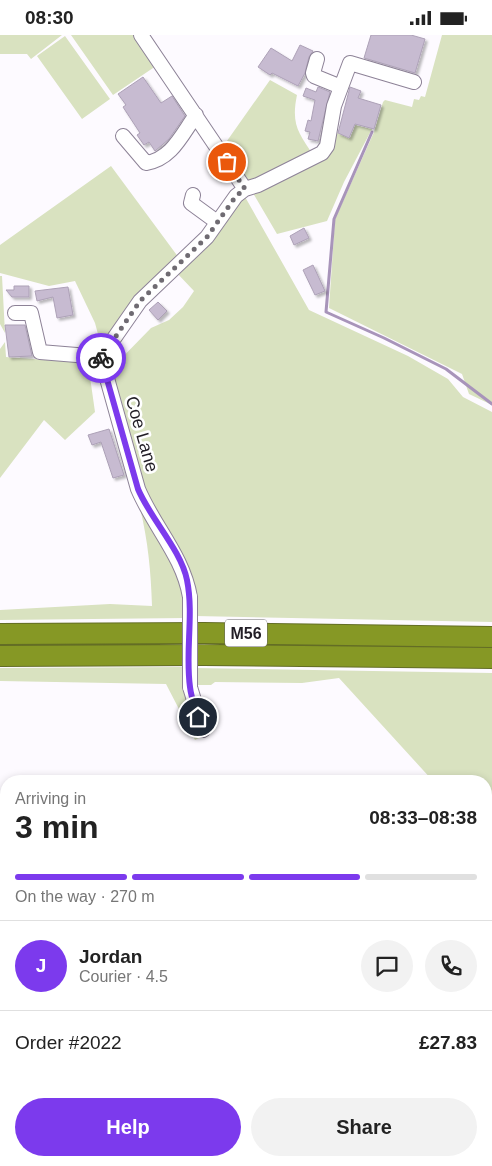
<!DOCTYPE html>
<html lang="en">
<head>
<meta charset="utf-8">
<style>
  :root { --surface:#fff; --page:#f2f2f2; --text:#222; --muted:#767676; --line:#e0e0e0; --accent:#7c3aed }
  body { margin:0; font-family:Helvetica,sans-serif; background:var(--page); color:var(--text); height:100vh; display:flex; flex-direction:column; font-size:19px; white-space:nowrap }
  * { box-sizing:border-box; margin:0 }
  p { font-size:16px; color:var(--muted) }
  .icon { flex:none; width:28px; height:28px; fill:none; stroke:currentColor; stroke-width:2; stroke-linecap:round; stroke-linejoin:round }
  .map { position:relative; flex:1; overflow:hidden }
  .drawer { position:absolute; left:0px; top:740px; width:492px; height:391px; display:flex; flex-direction:column; background:var(--surface); border-radius:20px 20px 0 0; box-shadow:0 2px 8px #0003 }
  .drawer>* { flex:none }
  .pin { position:absolute; display:grid; place-items:center; width:42px; height:42px; color:#fff; margin:-21px; border:2px solid #fff; border-radius:50%; box-shadow:0 1px 5px #0007 }
  .courier { position:absolute; display:grid; place-items:center; width:50px; height:50px; margin:-25px; border:4px solid #7c3aed; border-radius:50%; background:#fff; color:#222; box-shadow:0 1px 6px #0007 }
  .summary em { font-style:normal; font-weight:700 }
  .summary div { display:flex; flex-direction:column-reverse }
  .summary { display:flex; align-items:center; justify-content:space-between; height:85px; padding:0 15px }
  h1 { font-size:32px; font-weight:700; line-height:38px }
  .bar { display:grid; grid-template-columns:repeat(4,1fr); gap:8px 5px; align-content:center; height:60px; padding:0 15px }
  .bar i { height:6px; border-radius:4px; background:var(--line) }
  .bar .on { background:var(--accent) }
  .bar p { grid-column:span 4 }
  .line { display:flex; align-items:center; gap:12px; padding:0 15px; border-top:1px solid var(--line) }
  .line div { flex:1 }
  .round { display:grid; place-items:center; flex:none; width:52px; height:52px; border-radius:26px; background:var(--page) }
  .button { display:flex; gap:10px; margin-top:auto; padding:10px 15px }
  .button a { flex:1; height:58px; border-radius:30px; background:var(--accent); color:#fff; font-size:20px; font-weight:700; line-height:58px; text-align:center }
  .button a+a { background:var(--page); color:var(--text) }
  .status { display:flex; justify-content:space-between; align-items:center; height:35px; padding:0 25px; background:var(--surface); direction:ltr }
  .status svg { height:14px; fill:currentColor }
  .map>svg:first-child { display:block }
  .green { fill:#d9e2c0 }
  .lines { fill:none; stroke-linecap:round; stroke-linejoin:round }
  .stream { stroke:#a894ba; stroke-width:3 }
  .building { fill:#c7bbd1; stroke:#ada1b7; filter:url(#shadow) }
  .minor-casing { stroke:#8d8297; stroke-width:16 }
  .highway-casing { stroke:#636d25; stroke-width:22 }
  .minor { stroke:#fff; stroke-width:14 }
  .highway { stroke:#869825; stroke-width:20 }
  .minor-bridge-casing { stroke:#8d8297; stroke-width:16; stroke-linecap:butt }
  .minor-bridge { stroke:#fff; stroke-width:14 }
  .done { stroke:#6f6b72; stroke-width:5; stroke-dasharray:0 9 }
  .route { stroke:#7c3aed; stroke-width:6 }
  .labels { text-anchor:middle; dominant-baseline:central; stroke-width:5; stroke-linejoin:round; paint-order:stroke }
  .shield { fill:#fff; stroke:#646267; stroke-width:1 }
  .shield-label { font-size:16px; font-weight:bold; fill:#221e26 }
  .street-label { font-size:18px; fill:#221e26; stroke:#fff }
</style>
</head>
<body>
<div class="status"><b>08:30</b><svg viewBox="0 0 49 12"><path d="M0 12V9h3v3zM5 12V6h3v6zM10 12V3h3v9zM15 12V0h3v12zM26 1h20v11H26zM47 4h2v5h-2z"/></svg></div>
<div class="map">
<svg width="492" height="1131" viewBox="0 0 492 1131">
  <defs>
    <filter id="shadow"><feDropShadow dx="2.5" dy="2.5" stdDeviation="1" flood-color="#0004"/></filter>
  </defs>
  <rect width="100%" height="100%" fill="#fdfaff"/>
  <path class="green" d="M0,0h62l-31,24 -4,-5h-27z
    M71,0h65l20,31 -43,29z
    M442,0h50v370l-23,-11 -7,-20 -133,-66 6,-89 39,-87 9,-30 2,-2 27,7 2,-8 5,1 2,-4 4,1z
    M65,1l45,63 -28,20 -45,-63z
    M270,45l27,15c-6,29 1,38 17,61l-57,24 -11,2 -24,-34z
    M355,90l17,4 -28,53 -17,39 -50,13 -24,-41 67,-32 9,-11 8,-17 13,5z
    M111,131l68,92 -77,91 -7,-26 -20,-42 -26,5 -49,-13v-28z
    M244,160l65,115 99,46 40,23 15,18 29,15v210l-297,-6 -39,-100 -3,-12 -10,-18 -34,-115 42,-43 18,-8 14,-13 11,-16 -19,-20z
    M0,241h2l3,57 -5,-9z
    M5,307l1,15 82,6 7,49 -30,28 -21,-20 -44,58v-129z
    M140,473l44,69 2,41 -186,2v-10l110,-6 42,2c-1,-34 -4,-65 -12,-98z
    M186,632l7,47 8,23 -6,3 -29,-56 -166,-3v-13z
    M194,633l298,5v163l-6,-4v-51h-53l-94,-103 -37,5 -87,-1 -4,3h-17z"/>
  <g class="lines">
    <path class="stream" d="M372,97l-38,87 -8,93 58,26 62,31 46,35"/>
  </g>
  <path class="building" d="M371,0h40l14,4 -10,34 -51,-15z
    M300,10l13,6 -4,6 -4,16 -7,13 -26,-13 -2,2 -12,-8 13,-19 21,13z
    M143,42l18,26 11,-7 13,20 -16,23 -14,12 -6,-9 -5,3 -7,-10 3,-2 -17,-26 3,-2 -8,-11z
    M318,52l12,5 -12,49 -10,-2 2,-7 -5,-1 3,-11 3,1 4,-21 -12,-4 3,-8 10,4z
    M350,52l11,4 -3,7 23,7 -7,24 -19,-5 -6,14 -11,-5z
    M304,193l5,10 -15,7 -4,-9z
    M313,230l12,26 -10,4 -12,-25z
    M14,251h15v11h-17l-6,-7h8z
    M68,252l5,28 -16,3 -4,-21 -16,4 -2,-10z
    M158,267l9,9 -9,9 -9,-10z
    M5,290h20l7,31 -23,1z
    M109,394l15,46 -11,3 -12,-36 -9,3 -4,-10z"/>
  <g class="lines">
    <defs>
      <path id="minor" d="M141,0l104,154
        M317,24l-4,14 1,3 27,11
        M123,101l23,27c26,-4 36,-29 50,-48
        M193,160l-2,8 26,19
        M15,278h16l9,39 61,5
        M190,562c-7,-41 -36,-70 -52,-108l-37,-132 39,-56 67,-64 29,-41 9,-7 13,-4 64,-32 5,-7 7,-40 16,-43 64,19
        M190,652l13,43"/>
      <path id="highway" d="M0,599l204,-1 288,4
        M0,621l204,-1 288,3"/>
    </defs>
    <use href="#minor" class="minor-casing"/>
    <use href="#highway" class="highway-casing"/>
    <use href="#minor" class="minor"/>
    <use href="#highway" class="highway"/>
    <defs>
      <path id="minor-bridge" d="M190,652v-90"/>
    </defs>
    <use href="#minor-bridge" class="minor-bridge-casing"/>
    <use href="#minor-bridge" class="minor-bridge"/>
  </g>
  <g class="lines">
    <path class="done" d="M101,323l39,-57 67,-64 29,-41 9,-7 -18,-27"/>
    <path class="route" d="M101,323l37,131c12,29 43,61 49,91 7,35 -2,72 3,107 1,10 5,20 8,30"/>
  </g>
  <g class="labels">
    <rect class="shield" x="225" y="584.5" width="42" height="27" rx="4"/>
    <g class="shield-label">
      <text x="246" y="598">M56</text>
    </g>
    <g class="street-label">
      <text transform="translate(142 399) rotate(74)">Coe Lane</text>
    </g>
  </g>
</svg>
<div class="pin" style="left:227px;top:127px;background:#ea580c"><svg class="icon" aria-label="bag" viewBox="0 0 24 24"><path d="M5 8h14l-1 12H6zM9 8a3 3 0 0 1 6 0"/></svg></div>
<div class="pin" style="left:198px;top:682px;background:#1f2937"><svg class="icon" aria-label="home" viewBox="0 0 24 24"><path d="M3 11l9-7 9 7M6 9v11h12V9"/></svg></div>
<div class="courier" style="left:101px;top:323px"><svg class="icon" aria-label="bike" viewBox="0 0 24 24"><circle cx="6" cy="16" r="4"/><circle cx="18" cy="16" r="4"/><path d="M6 16l4-8h5l3 8M10 8l3 8H6M13 5h3"/></svg></div>
<section class="drawer">
<div class="summary"><div><h1>3 min</h1><p>Arriving in</p></div><em>08:33–08:38</em></div>
<div class="bar"><i class="on"></i><i class="on"></i><i class="on"></i><i></i><p>On the way · 270 m</p></div>
<div class="line" style="height:90px"><b class="round" style="background:var(--accent);color:#fff">J</b><div><b>Jordan</b><p>Courier · 4.5</p></div><a class="round"><svg class="icon" aria-label="chat" viewBox="0 0 24 24"><path d="M4 5h16v11H9l-5 4z"/></svg></a><a class="round"><svg class="icon" aria-label="phone" viewBox="0 0 24 24"><path d="M5 4h4l2 5-3 2q2 4 5 5l2-3 5 2v4C11 20 4 13 5 4z"/></svg></a></div>
<div class="line" style="height:65px"><div>Order #2022</div><b>£27.83</b></div>
<div class="button"><a>Help</a><a>Share</a></div>
</section>
</div>
</body>
</html>
